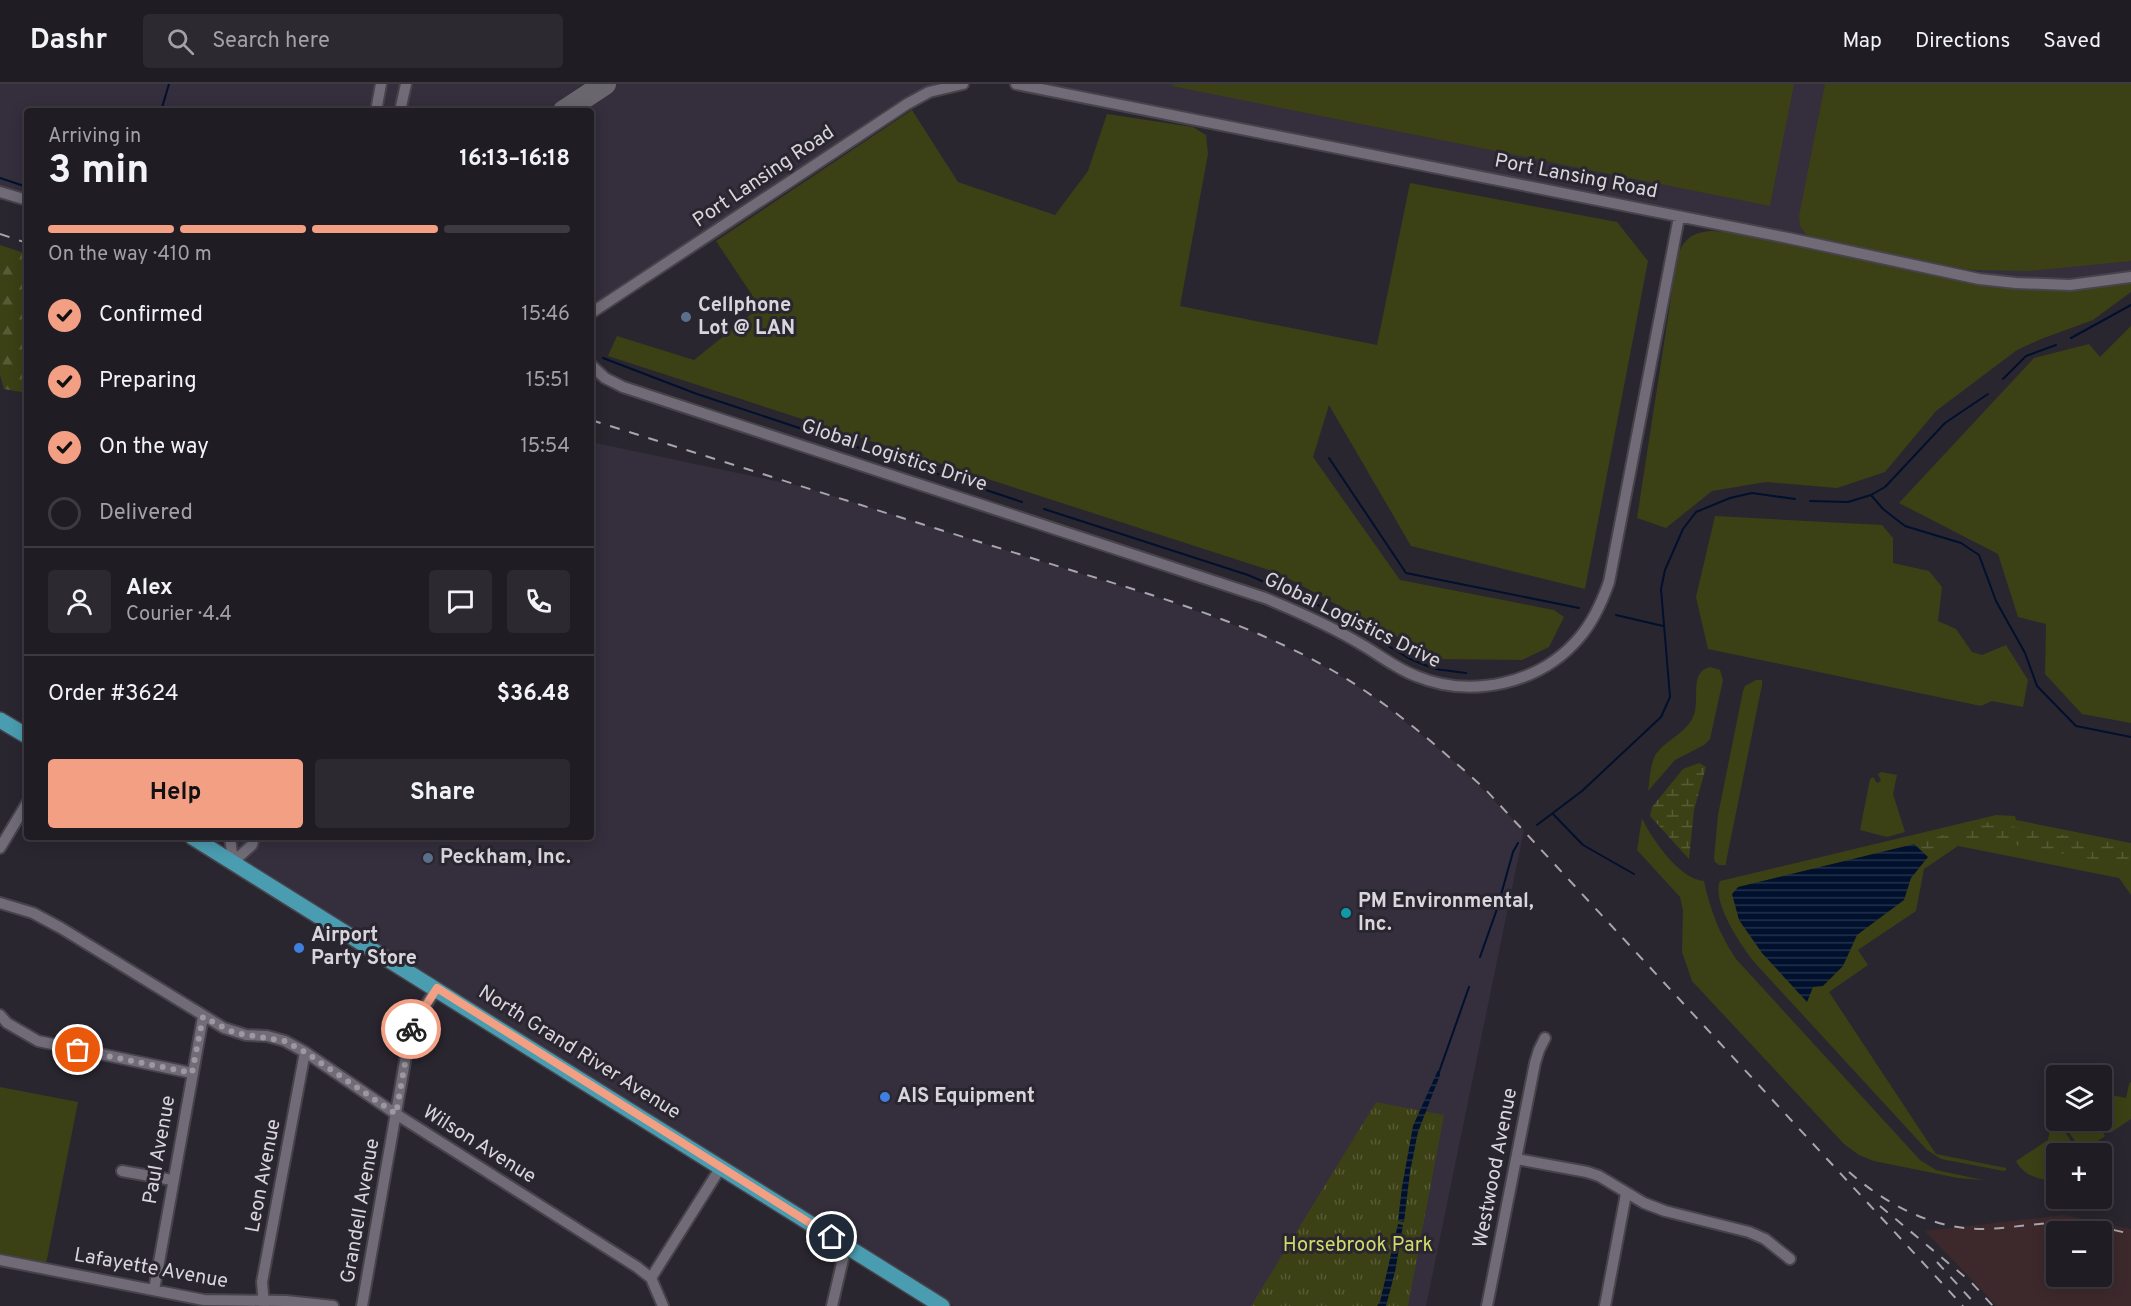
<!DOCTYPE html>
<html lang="en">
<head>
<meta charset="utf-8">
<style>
  :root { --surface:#201c24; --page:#2d2931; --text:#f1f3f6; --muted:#a2a1a6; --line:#3d3a41; --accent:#f39f84 }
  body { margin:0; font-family:Overpass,sans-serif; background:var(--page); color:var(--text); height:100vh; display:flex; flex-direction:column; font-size:22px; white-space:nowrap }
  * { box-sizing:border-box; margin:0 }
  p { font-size:20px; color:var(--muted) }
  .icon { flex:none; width:33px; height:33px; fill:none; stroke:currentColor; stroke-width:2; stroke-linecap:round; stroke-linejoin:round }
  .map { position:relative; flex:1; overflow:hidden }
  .drawer { position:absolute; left:24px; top:24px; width:570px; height:732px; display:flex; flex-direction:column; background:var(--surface); border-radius:6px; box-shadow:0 3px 15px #0003,0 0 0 2px var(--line) }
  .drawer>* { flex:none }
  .controls { position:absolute; left:2046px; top:981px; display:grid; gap:12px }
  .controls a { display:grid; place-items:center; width:66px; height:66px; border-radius:6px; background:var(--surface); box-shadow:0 3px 15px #0003,0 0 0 2px var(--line); font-size:30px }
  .pin { position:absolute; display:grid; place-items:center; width:51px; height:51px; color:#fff; margin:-26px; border:3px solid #fff; border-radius:50%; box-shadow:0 2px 6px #0007 }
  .courier { position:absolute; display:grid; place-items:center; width:60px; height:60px; margin:-30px; border:4px solid #f39f84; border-radius:50%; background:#fff; color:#222; box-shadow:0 2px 8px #0007 }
  .summary em { font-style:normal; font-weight:700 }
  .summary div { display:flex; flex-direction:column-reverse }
  .summary { display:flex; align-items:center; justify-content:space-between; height:102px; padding:0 24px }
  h1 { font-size:39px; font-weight:700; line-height:45px }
  .bar { display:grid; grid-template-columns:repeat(4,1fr); gap:9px 6px; align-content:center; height:72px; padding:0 24px }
  .bar i { height:8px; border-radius:4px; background:var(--line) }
  .bar .on { background:var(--accent) }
  .bar p { grid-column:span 4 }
  .line { display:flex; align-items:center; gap:15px; padding:0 24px; border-top:2px solid var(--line) }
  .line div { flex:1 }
  .round { display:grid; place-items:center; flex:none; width:63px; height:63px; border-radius:6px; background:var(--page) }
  ol { padding:0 24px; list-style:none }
  li { display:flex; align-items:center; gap:18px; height:66px }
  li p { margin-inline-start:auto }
  li .icon { padding:6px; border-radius:50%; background:var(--accent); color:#111; stroke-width:4 }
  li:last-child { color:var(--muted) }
  li i { width:33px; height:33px; border:3px solid var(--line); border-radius:50% }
  .cta { display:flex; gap:12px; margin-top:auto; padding:12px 24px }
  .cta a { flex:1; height:69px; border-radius:6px; background:var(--accent); color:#111; font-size:24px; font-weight:700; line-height:69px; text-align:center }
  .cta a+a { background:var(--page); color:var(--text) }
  header { display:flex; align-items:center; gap:36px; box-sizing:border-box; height:84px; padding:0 30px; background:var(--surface); border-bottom:2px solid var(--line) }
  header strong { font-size:28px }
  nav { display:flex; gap:33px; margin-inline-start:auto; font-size:21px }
  .search { width:420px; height:54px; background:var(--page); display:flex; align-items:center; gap:15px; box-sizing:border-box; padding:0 21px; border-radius:6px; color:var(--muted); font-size:22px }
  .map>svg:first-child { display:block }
  .built { fill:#342e3d }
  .industrial { fill:#3d292c; fill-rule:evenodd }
  .grass { fill:#3c4015 }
  .forest { fill:url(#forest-firs) }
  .wetland { fill:url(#wetland-marsh) }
  .park { fill:url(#park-tufts) }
  .water { fill:url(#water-rules) }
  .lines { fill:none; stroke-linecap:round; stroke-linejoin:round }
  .stream { stroke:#00102d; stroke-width:2 }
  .taxiway { stroke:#69666e; stroke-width:22 }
  .minor-casing { stroke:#46434b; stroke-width:14 }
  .primary-casing { stroke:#46434b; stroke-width:18 }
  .minor { stroke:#706b77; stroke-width:10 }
  .primary { stroke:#4a9cb0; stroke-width:15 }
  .rail { stroke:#a8a5ac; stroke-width:2; stroke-dasharray:10 10; stroke-linecap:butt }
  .done { stroke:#9b98a0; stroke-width:6; stroke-dasharray:0 10.8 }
  .route { stroke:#f39f84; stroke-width:8 }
  .service-dot { fill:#5c6f8a; stroke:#2a2630; stroke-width:2 }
  .culture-dot { fill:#0f9aa8; stroke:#2a2630; stroke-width:2 }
  .shop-dot { fill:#3f7fe0; stroke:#2a2630; stroke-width:2 }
  .labels { text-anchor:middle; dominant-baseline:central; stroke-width:6; stroke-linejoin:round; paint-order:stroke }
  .street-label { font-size:20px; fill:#d8d6dc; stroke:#2a2630 }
  .poi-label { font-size:20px; font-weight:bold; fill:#d8d6dc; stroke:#2a2630; text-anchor:start }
  .park-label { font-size:20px; fill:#cfdb6a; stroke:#2a2630 }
</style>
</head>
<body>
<header>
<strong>Dashr</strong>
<div class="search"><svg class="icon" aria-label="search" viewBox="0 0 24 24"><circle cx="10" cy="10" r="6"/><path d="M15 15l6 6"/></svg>Search here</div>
<nav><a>Map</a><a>Directions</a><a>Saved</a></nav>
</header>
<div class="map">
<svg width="2131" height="1222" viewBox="0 0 2131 1222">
  <defs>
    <pattern id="forest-firs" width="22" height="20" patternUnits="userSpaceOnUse" patternTransform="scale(1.5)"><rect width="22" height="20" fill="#3c4015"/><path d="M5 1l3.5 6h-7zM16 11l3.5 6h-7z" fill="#575b36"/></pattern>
    <pattern id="wetland-marsh" width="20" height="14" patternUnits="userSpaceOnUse" patternTransform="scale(1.5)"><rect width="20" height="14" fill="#3c4015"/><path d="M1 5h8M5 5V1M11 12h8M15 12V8" fill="none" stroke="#575b36"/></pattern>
    <pattern id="park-tufts" width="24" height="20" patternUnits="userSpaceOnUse" patternTransform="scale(1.5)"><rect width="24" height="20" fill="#3c4015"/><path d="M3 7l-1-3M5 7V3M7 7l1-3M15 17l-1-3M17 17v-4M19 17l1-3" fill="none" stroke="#575b36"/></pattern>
    <pattern id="water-rules" width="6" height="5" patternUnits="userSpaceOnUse" patternTransform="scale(1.5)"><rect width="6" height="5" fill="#00102d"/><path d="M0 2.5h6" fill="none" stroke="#24324b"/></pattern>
  </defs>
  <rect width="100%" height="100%" fill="#2a2630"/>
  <path class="built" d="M0,0h938l-14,6 -333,218v-197h-564v83l-27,-8z
    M1051,0h1080v188l-70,7 -42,-2 -28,-3z
    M591,358l213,45 364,114 99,36 62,32 44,27 83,67 68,67 -98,476h-473l-720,-444 6,-25h352z"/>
  <path class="industrial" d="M2064,1131l67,14v77h-134l-72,-75zM2056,1148h46v44h-46z"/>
  <path class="grass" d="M1173,0h621l-24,122 -598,-120z
    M1825,0h306v177l-101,10 -59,-1 -163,-33 -8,-11 -1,-10z
    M912,26l46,72 97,33 33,-44 19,-57 86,13 13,8 2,19 -28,152 197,39 33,-162 207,39 31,39 -63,328 -174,-43 -82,-141 -16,52 87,123 154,30 10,7 -15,30 -27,13 -84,-1 -160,-86 -670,-217 9,-20 77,24 66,-53 -44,-66z
    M1712,147l27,2 228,47 164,2v10l-38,28 -52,19 -24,11 -81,61 -51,61 -48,16 -71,-6 -54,9 -46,37 -29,-10 40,-259c5,-19 15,-27 35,-28z
    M2131,242v397l-49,-9 -37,-40 1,-50 -28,-7 -20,-63 -99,-51 135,-145 55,-14 11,13z
    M1715,432l167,9 11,13v25l36,8 13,16 -4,34 18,8 16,23 10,3 24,-10 22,35 -5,27 -31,-6 -11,5 -273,-57 -12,-52z
    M1710,583l10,3 3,10 -13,59 -6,6 -29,15 -27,31c2,-11 2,-28 8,-37 10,-14 30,-21 37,-37 8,-15 -5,-45 17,-50z
    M1756,596h6v5l-36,177v3h-7l-4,-3 -1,-4 4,-43 25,-124 2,-5z
    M1881,688l16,3 -4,19 12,38 -18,5 -27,-7 10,-51 3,-2 4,6 4,-2 -3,-7z
    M1996,731l19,1 1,4 115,23v52l-12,-17 -161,-32 -34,23 -8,42 -58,39 10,15 -39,27 107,162 70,14v2l-2,1 -63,-12 -14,-9 -172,-187c-13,-16 -44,-61 -35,-82z
    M1642,734c9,20 38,62 62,63 6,29 16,54 32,78l184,201 16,10 47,10 -25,-2 -84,-17 -15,-6 -15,-11 -152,-163 -10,-29 1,-41 -3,-14 -43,-47z
    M2131,998v37l-21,14 -9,-12 1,-28 24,5 3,-14z
    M0,1003l78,15 -32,162 -46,-8z
    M2055,1031l1,5 40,1 9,15 -23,16 -19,-29 -8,-2z
    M2051,1040l10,2 18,27 -23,1v28c-15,-3 -32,-5 -40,-21l32,-21z"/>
  <path class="forest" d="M0,161l27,9v139l-23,-4 -4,-14z"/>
  <path class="wetland" d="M1699,679l7,4 -12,43 -5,49 -39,-43 2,-9 31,-38z
    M1985,738l146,24v28l-7,-6 -11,-5 -135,-25 -21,1 -29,18 -14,-13z"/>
  <path class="park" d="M1376,1018l68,13 -36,191h-157z"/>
  <path class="water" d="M1914,760l14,13 -17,21 -7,22 -47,35 -14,31 -20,20 -10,1 -6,15 -45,-49 -23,-33 -7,-26 6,-7z
    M1438,986l2,5 -22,57 -8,40 -6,50 -6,-1 4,-34 11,-61z
    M1398,1140l5,1 -8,47 -9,34h-9l3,-4z"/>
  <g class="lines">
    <path class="stream" d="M161,27l8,-27
      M0,94l27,9
      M2071,254l60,-33
      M603,274l94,36 325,108
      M2003,295l23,-23 30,-11
      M1329,374l77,115 173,35
      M1871,411l12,14 22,17 56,17 18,12 17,46 29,52 12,33 39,40 55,11
      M1810,417l38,1 23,-7 14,-8 60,-64 43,-29
      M1044,425l204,66 74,32 88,52 25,10 31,4
      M1616,531l47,11
      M1553,730l30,31 51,29
      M1537,741l45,-34 79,-74 9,-20 -9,-108 4,-19 18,-41 13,-17 34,-14 22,-5 43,6
      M1480,873l17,-48 16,-57 5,-9
      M1438,991l31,-88"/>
    <path class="taxiway" d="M564,27l41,-27"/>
    <defs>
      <path id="minor" d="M1016,0l772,154 191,41 37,4 54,2 61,-8
        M376,27l5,-27
        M400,27l6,-27
        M0,108l27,8
        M591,229l316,-209 22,-12 34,-8
        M591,281l14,13 18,9 642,211c34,14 68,29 99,48 17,10 33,23 52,30 55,23 124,8 163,-38 14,-16 23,-36 30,-56l70,-365
        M230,753l3,25
        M0,764l27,-45
        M233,778l19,-17 2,-8
        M0,819l33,10 28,15 163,100 22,7 21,1 18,5 20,11 91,62 241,153 14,11 12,28
        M0,931l7,8 31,18 154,32
        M1517,1075l70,13 12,4 45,27 21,8 84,21 16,7 25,20
        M122,1087l50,9
        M0,1176l204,40 82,1 47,5
        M651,1194l70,-111
        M154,1206l49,-273
        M264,1222l-2,-24 43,-230
        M362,1222l48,-273 2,-7 25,-38
        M832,1222l14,-60
        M1487,1222l48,-243 4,-13 6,-12
        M1605,1222l21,-112"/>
      <path id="primary" d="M0,636l27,16
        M192,753l750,469"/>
    </defs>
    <use href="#minor" class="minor-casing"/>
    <use href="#primary" class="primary-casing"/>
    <use href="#minor" class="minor"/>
    <use href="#primary" class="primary"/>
    <path class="rail" d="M0,150l27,9
      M591,336c144,45 287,91 431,135 104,33 213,60 308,114 58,33 106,76 155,120l478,517
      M1849,1088c38,33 85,58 136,57 28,-1 55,-7 83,-6 21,1 42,6 63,11
      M1880,1122l91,76 22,24
      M1937,1178l40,44"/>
  </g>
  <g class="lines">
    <path class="done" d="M78,966l114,23 11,-56 32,16 50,8 20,11 91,62 15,-85"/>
    <path class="route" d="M411,945l26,-41 395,249"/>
  </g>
  <g class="service-dot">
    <circle cx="686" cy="233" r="6"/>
    <circle cx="428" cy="774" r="6"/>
  </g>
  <circle class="culture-dot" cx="1346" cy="829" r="6"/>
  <g class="shop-dot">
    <circle cx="299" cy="864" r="6"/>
    <circle cx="885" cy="1013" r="6"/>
  </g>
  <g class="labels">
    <g class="street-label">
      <text transform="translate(764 93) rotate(-34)">Port Lansing Road</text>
      <text transform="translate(1576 93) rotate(11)">Port Lansing Road</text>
      <text transform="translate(894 372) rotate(18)">Global Logistics Drive</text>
      <text transform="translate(1352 537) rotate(26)">Global Logistics Drive</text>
      <text transform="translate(579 969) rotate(32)">North Grand River Avenue</text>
      <text transform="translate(479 1061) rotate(32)">Wilson Avenue</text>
      <text transform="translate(160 1066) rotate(-80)">Paul Avenue</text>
      <text transform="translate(1496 1084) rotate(-79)">Westwood Avenue</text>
      <text transform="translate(264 1092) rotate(-79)">Leon Avenue</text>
      <text transform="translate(361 1127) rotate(-80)">Grandell Avenue</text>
      <text transform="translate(151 1185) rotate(10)">Lafayette Avenue</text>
    </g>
    <g class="poi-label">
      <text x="698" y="222">Cellphone<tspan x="698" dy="23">Lot @ LAN</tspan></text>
      <text x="440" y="774">Peckham, Inc.</text>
      <text x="1358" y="818">PM Environmental,<tspan x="1358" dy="23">Inc.</tspan></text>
      <text x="311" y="852">Airport<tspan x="311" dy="23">Party Store</tspan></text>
      <text x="897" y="1013">AIS Equipment</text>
    </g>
    <g class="park-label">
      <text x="1358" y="1162">Horsebrook Park</text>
    </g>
  </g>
</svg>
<div class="controls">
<a><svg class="icon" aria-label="layers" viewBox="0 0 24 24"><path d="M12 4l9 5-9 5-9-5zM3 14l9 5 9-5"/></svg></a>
<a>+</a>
<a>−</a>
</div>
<div class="pin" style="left:78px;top:966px;background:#ea580c"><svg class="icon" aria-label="bag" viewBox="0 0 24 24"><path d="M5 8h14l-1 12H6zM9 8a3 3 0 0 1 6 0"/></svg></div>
<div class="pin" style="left:832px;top:1153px;background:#1f2937"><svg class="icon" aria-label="home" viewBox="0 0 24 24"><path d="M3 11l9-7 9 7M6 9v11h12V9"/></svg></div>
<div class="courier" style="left:411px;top:945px"><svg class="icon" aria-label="bike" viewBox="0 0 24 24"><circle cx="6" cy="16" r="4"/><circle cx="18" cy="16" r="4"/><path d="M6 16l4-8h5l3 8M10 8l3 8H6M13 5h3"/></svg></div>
<section class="drawer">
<div class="summary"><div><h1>3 min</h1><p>Arriving in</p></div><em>16:13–16:18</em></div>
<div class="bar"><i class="on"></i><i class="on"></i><i class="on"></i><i></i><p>On the way · 410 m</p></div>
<ol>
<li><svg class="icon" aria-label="check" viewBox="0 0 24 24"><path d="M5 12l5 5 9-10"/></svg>Confirmed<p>15:46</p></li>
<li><svg class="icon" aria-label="check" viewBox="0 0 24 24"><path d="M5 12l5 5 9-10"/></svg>Preparing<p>15:51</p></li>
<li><svg class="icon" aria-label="check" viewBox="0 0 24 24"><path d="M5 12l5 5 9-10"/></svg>On the way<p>15:54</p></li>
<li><i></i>Delivered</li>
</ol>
<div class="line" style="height:108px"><a class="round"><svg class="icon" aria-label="person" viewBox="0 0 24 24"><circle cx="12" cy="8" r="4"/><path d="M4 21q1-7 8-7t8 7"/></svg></a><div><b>Alex</b><p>Courier · 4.4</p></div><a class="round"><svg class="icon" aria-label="chat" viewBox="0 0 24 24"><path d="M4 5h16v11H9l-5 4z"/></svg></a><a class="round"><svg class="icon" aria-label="phone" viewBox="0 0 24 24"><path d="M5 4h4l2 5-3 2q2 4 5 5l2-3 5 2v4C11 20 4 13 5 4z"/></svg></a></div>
<div class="line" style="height:78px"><div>Order #3624</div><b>$36.48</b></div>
<div class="cta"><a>Help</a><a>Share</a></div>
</section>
</div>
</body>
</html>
